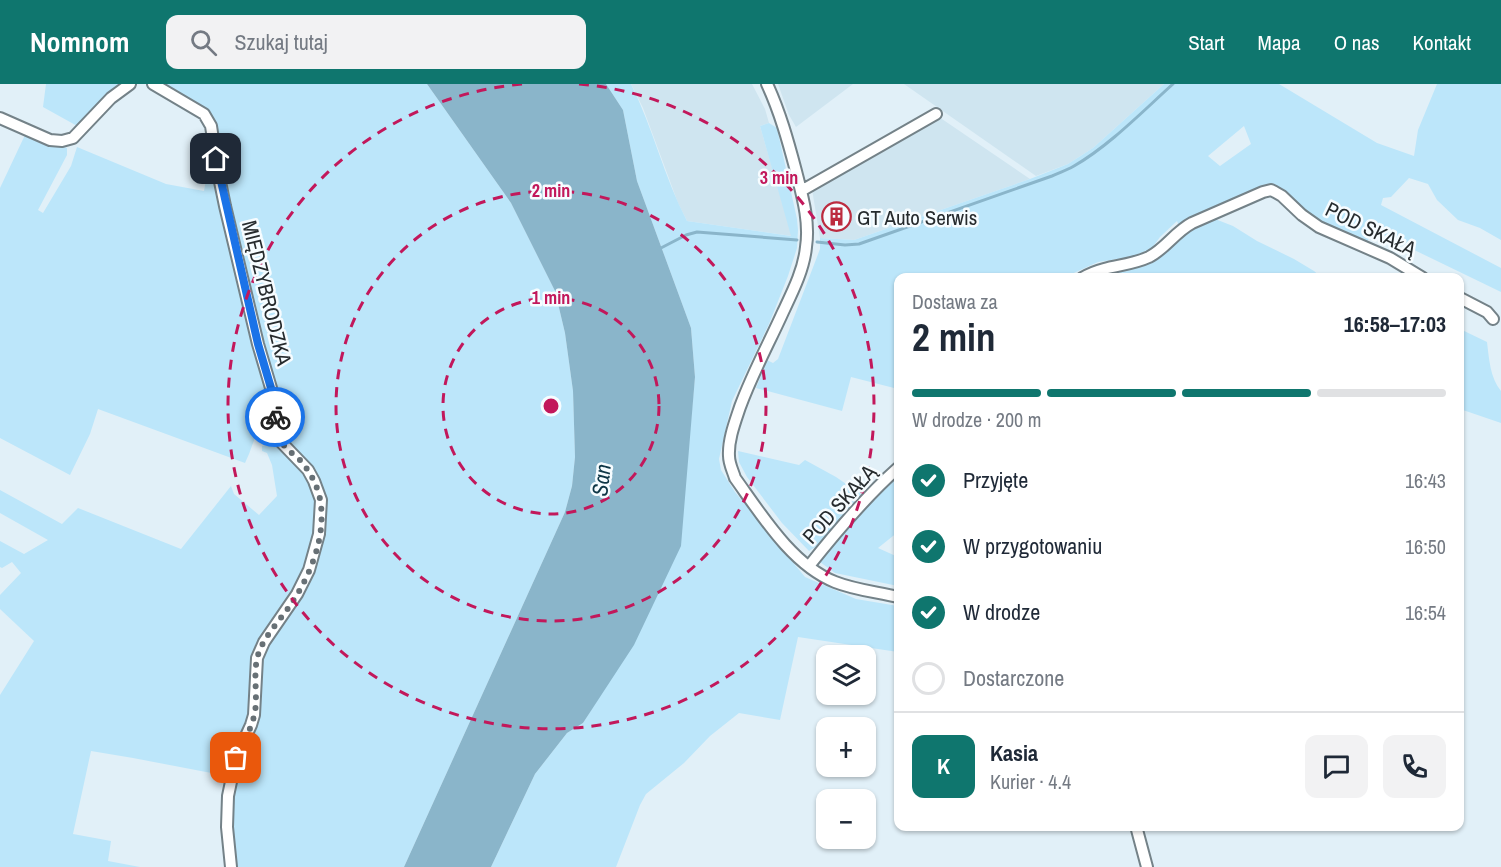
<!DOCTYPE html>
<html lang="pl">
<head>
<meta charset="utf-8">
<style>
  :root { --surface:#fff; --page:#f2f2f3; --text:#1f2937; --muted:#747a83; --line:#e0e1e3; --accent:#0f766e }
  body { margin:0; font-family:"Archivo Narrow",sans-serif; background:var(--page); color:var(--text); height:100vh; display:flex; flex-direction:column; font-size:22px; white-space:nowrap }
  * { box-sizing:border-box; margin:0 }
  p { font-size:20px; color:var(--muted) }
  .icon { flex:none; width:33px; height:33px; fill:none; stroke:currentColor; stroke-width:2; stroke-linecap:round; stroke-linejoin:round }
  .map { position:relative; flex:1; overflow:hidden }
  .details { position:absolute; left:894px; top:189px; width:570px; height:558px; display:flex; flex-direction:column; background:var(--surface); border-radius:12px; box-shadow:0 2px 4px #0004 }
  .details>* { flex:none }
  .fabs { position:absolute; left:816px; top:561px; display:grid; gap:12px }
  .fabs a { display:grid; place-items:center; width:60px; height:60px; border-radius:12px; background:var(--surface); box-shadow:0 2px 4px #0004; font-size:30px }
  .pin { position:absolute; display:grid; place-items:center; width:51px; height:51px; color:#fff; margin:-26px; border-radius:12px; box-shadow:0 3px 9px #0006 }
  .courier { position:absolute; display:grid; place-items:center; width:60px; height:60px; margin:-30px; border:4px solid #1a73e8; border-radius:50%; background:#fff; color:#222; box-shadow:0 2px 8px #0007 }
  .summary em { font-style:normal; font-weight:800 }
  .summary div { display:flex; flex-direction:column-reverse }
  .summary { display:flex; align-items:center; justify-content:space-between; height:102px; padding:0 18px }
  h1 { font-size:39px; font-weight:800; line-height:45px }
  .bar { display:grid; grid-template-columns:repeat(4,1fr); gap:9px 6px; align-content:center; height:72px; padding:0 18px }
  .bar i { height:8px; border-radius:4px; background:var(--line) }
  .bar .current { background:var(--accent) }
  .bar p { grid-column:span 4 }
  .line { display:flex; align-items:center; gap:15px; padding:0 18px; border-top:2px solid var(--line) }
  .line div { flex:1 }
  .round { display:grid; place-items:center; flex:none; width:63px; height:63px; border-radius:12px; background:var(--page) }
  ol { padding:0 18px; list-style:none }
  li { display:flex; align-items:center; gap:18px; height:66px }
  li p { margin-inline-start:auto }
  li .icon { padding:6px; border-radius:50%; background:var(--accent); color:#fff; stroke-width:4 }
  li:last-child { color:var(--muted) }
  li i { width:33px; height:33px; border:3px solid var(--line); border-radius:50% }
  header { display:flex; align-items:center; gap:36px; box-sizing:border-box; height:84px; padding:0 30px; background:var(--accent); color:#fff }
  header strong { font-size:28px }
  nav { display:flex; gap:33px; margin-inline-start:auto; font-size:21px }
  .search { width:420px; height:54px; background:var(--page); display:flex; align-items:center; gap:15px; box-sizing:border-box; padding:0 21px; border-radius:12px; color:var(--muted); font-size:22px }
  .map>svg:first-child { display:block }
  .built { fill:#cfe5f0 }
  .green { fill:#bce6fa; fill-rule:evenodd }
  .water { fill:#8ab5ca }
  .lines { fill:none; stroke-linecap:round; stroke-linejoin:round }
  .stream { stroke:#8ab5ca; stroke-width:3 }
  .minor-casing { stroke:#748288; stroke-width:14 }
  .minor { stroke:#fff; stroke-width:10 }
  .done { stroke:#677075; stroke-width:6; stroke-dasharray:0 10.8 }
  .route { stroke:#1a73e8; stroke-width:8 }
  .ring { fill:none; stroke:#c2185b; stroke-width:3; stroke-dasharray:10 8 }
  .labels { text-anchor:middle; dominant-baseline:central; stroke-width:5; stroke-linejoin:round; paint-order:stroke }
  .poi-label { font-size:21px; fill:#262b2e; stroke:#f6fcff; text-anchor:start }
  .street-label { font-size:21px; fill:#262b2e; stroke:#f6fcff }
  .water-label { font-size:22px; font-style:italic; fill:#0e3646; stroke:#f6fcff }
  .centre { fill:#c2185b; stroke:#f6fcff; stroke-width:3 }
  .ring-label { font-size:18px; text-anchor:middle; font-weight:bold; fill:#c2185b; stroke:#f6fcff; stroke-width:5; stroke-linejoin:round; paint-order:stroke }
</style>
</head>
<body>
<header>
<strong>Nomnom</strong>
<div class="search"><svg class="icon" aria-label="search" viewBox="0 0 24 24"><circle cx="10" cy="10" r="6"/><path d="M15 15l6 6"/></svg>Szukaj tutaj</div>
<nav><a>Start</a><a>Mapa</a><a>O nas</a><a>Kontakt</a></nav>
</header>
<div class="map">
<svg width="1501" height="783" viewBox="0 0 1501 783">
  <rect width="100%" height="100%" fill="#e1f0f8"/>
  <path class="built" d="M631,0h121l13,25 4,14 -9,3 32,110 -105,-15 -9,-18 -35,-95z
    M778,0h75l-57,43 -7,-12z
    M904,0h260l-71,64 -25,16 -32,12z
    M939,33l91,62 -176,61 -34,-2 -8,-49z"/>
  <path class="green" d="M46,0h74l-41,43 -36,-20z
    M159,0h268l84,119 44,88 10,42 8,58 2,66 -3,29 -7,26 -161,355h-168l-3,-39 -1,-34 31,-145 46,-70 7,-15 6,-20 3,-30 -2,-19 -5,-20 -21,-26 -8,-6 -8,-24 -8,-44 -33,-122 -25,-129 -12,-16z
    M606,0h25c22,44 33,93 56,137l104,15 -31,-110 9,-3 8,5 20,91 1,11 -1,18 -9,28 -19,48 -37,77 -13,58 2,11 14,22 70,85 51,22 42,7v46l-100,-15 -18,83 -41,-7 -29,23 -26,27 -38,31 -6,11 -24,62h-125l44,-93 32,-41 16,-10 15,-24 92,-270 5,-52 -4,-49 -54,-147 -14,-71z
    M1164,0h115l98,59 37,13 4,-26 19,-46h64v156l-21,-12 -22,-8 -21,-20 -9,-16 -19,-6 -18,19 -8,1 -2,7 120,63v24l-128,-62 -7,14 -38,-17 -21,-14 -28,-23 -12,-5 -9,2 -31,18 -48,21 -2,-5 -17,16 -8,11 -20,9 -34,5 -33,15 -167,1v111l-47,-12 -9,34 -86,-23 11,-28 6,3 5,-4 42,-110v-11l34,2 176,-61 38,-15 25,-16zM1244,42l7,18 -31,22 -12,-10z
    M25,51l42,13v7l-29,55 5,3 28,-47 6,-19 89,37 38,7 3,-17 -4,-9 8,-1 58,235 -20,55 -4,9 -147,-54 -8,25 -20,41 -70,-37v-250z
    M1215,135l18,7 24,15 37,18 20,12 7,6 -231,1 33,-9 18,-2 11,-6 25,-24z
    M1460,245l27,13c2,16 3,36 14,49v32l-41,-14z
    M270,361l10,3 11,10 18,22 5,16 3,21 -4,31 -11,28 -15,27 -29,41 -6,66 -18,41 -7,25 -94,-18 -42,-7 -18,83 38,7 -3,20 32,6h-140v-172l34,-54 -34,-32v-14l21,-22 -9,-11 -10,6 -2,-1v-26l24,13 24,-14 -48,-27v-23l62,34 16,-16 103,41 50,-63 3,8 25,21 18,-19 -5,-31 -5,-12 -5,-2v-5z
    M738,367l61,14 6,-5 31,17 26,18c-16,20 -31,43 -53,56l-27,-28 -35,-46 -8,-15z
    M898,388v60l-20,16 20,9v29l-63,-13 -15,-11 40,-51z"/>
  <path class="water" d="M427,0h179l17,26 14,71 54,147 4,49 -14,169 -47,99 -51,78 -16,10 -32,41 -44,93h-87l161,-355 7,-26 3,-29 -2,-66 -8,-58 -10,-42 -44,-88z"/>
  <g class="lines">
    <path class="stream" d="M817,158l28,3 14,-1 193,-68c7,-3 15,-6 22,-10 35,-20 69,-55 99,-82
      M659,165l27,-14 11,-3 100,8"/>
    <defs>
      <path id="minor" d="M153,0l51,30 7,12 7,46 7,34 33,138 13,44 7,46 3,8 27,28 6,11 7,19 -2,34 -10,36 -12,24 -33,48 -7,16 -3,57 -3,10 -15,33 -8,38 -1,31 4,40
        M767,0c13,28 21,57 29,87 6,24 14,50 10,76 -2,22 -13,44 -23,65 -14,31 -31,62 -43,95 -5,15 -12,33 -11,49 0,8 4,15 6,22 26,36 57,87 100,104 20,8 42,10 63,15
        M0,34l50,22 12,1 11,-3 38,-40 19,-14
        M801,107l135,-77
        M1082,194c7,-4 14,-7 22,-9 15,-4 30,-5 45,-12 16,-8 26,-25 43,-34l71,-31 8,-2 4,2 7,4 20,19 17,12 71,31 33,20
        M1460,214l27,14 6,7
        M809,482c27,-34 56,-69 89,-98
        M1136,742l11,41"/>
    </defs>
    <use href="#minor" class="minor-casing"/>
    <use href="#minor" class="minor"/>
  </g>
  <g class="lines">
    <path class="done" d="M236,674c7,-15 16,-30 19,-46 3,-20 -3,-41 4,-60 6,-16 20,-31 30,-45 21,-30 38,-71 31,-108 -3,-15 -11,-29 -21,-40 -7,-6 -15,-11 -19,-20 -4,-7 -4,-14 -5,-22"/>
    <path class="route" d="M216,75l32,141 10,44 13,44 4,29"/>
  </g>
  <g class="ring">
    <circle cx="551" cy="322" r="108"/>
    <circle cx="551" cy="322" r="215"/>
    <path d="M579 0A323 323 0 1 1 523 0"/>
  </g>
  <defs>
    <symbol id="building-ring" viewBox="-11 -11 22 22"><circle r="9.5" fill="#f6fcff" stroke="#bc2b3f" stroke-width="1.5"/><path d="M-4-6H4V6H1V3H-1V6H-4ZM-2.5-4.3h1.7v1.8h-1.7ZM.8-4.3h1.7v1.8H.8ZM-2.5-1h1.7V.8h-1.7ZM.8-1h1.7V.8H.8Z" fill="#bc2b3f"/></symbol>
  </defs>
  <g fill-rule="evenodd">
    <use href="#building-ring" x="820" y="116" width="33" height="33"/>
  </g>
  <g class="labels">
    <g class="poi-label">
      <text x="857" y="133">GT Auto Serwis</text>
    </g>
    <g class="street-label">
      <text transform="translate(1371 145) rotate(26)">POD SKAŁĄ</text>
      <text transform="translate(267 209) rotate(76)">MIĘDZYBRODZKA</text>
      <text transform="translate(839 420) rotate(-48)">POD SKAŁĄ</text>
    </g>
    <g class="water-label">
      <text transform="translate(601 396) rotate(-83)">San</text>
    </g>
  </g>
  <circle cx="551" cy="322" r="9" class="centre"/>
  <g class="ring-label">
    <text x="779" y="100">3 min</text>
    <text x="551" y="113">2 min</text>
    <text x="551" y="220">1 min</text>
  </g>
</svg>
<div class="fabs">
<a><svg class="icon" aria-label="layers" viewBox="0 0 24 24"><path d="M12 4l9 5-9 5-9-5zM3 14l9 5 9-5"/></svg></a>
<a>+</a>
<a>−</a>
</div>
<div class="pin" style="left:236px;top:674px;background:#ea580c"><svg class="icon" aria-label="bag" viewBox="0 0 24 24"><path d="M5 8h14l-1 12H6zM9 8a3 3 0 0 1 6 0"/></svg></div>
<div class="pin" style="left:216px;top:75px;background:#1f2937"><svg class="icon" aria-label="home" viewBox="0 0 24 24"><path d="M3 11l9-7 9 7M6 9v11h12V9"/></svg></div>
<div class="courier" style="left:275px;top:333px"><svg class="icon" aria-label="bike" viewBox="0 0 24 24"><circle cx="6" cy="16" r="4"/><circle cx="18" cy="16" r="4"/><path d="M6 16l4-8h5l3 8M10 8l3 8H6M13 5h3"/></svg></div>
<section class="details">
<div class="summary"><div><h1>2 min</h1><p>Dostawa za</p></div><em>16:58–17:03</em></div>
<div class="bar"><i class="current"></i><i class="current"></i><i class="current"></i><i></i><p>W drodze · 200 m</p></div>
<ol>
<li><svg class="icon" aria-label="check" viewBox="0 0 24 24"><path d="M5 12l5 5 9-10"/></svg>Przyjęte<p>16:43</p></li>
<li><svg class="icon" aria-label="check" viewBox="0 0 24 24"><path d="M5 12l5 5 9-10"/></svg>W przygotowaniu<p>16:50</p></li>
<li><svg class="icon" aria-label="check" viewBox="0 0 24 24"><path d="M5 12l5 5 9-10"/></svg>W drodze<p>16:54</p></li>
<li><i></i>Dostarczone</li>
</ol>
<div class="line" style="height:108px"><b class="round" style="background:var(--accent);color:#fff">K</b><div><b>Kasia</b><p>Kurier · 4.4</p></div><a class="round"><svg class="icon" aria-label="chat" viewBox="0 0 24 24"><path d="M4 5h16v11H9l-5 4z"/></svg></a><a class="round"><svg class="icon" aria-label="phone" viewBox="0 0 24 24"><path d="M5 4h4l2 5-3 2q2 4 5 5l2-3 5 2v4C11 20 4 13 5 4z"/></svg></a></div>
</section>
</div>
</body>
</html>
